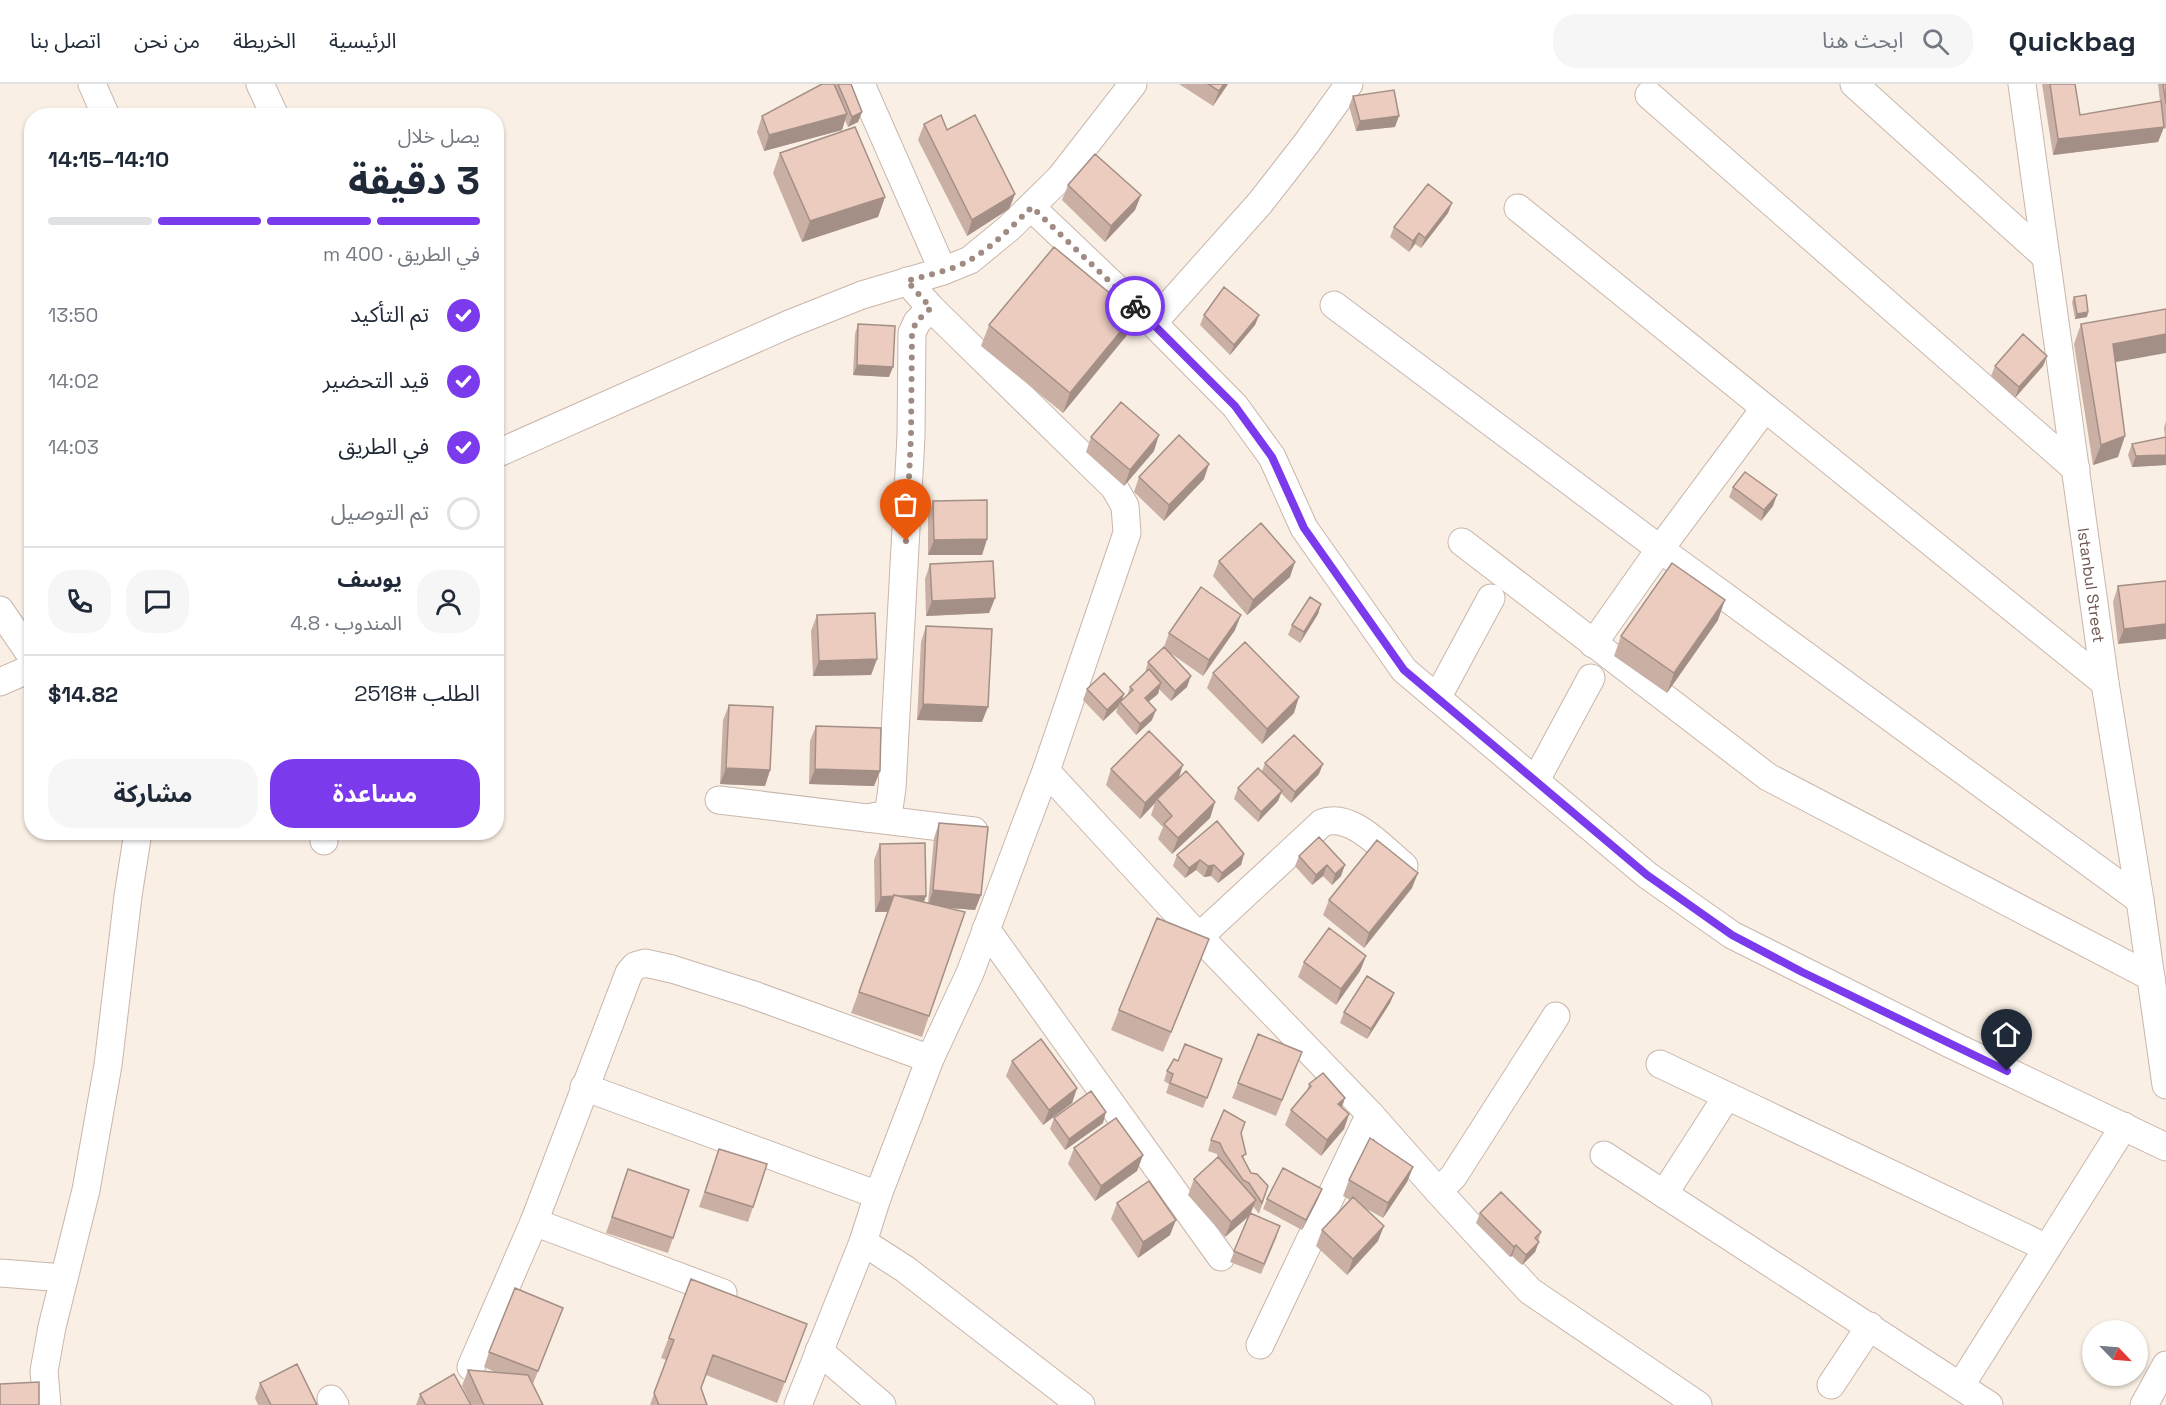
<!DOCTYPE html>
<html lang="ar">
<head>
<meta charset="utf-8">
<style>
  :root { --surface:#fff; --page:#f6f6f7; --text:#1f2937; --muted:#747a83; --line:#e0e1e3; --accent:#7c3aed }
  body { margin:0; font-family:"Space Grotesk","Noto Sans Arabic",sans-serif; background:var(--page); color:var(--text); direction:rtl; height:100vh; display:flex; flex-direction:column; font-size:22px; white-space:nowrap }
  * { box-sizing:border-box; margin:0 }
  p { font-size:20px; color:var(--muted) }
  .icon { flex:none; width:33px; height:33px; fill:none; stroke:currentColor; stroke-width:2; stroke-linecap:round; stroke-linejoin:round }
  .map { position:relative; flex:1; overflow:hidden; direction:ltr }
  .panel { position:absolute; left:24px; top:24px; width:480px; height:732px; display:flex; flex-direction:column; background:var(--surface); border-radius:24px; box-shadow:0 2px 4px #0004; direction:rtl }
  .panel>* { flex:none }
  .needle { width:39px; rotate:115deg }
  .controls { position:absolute; left:2082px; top:1236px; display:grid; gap:12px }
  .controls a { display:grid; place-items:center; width:66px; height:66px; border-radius:50%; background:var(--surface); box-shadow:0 2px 4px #0004; font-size:30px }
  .pin { position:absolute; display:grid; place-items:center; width:51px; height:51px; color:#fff; margin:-62px -26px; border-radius:50% 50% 50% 0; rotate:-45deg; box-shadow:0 0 6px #0007 }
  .pin .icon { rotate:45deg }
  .courier { position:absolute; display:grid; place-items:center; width:60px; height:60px; margin:-30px; border:4px solid #7c3aed; border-radius:50%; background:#fff; color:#222; box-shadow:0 2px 8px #0007 }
  .head em { font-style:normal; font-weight:700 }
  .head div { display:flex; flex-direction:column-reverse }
  .head { display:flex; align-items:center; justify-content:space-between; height:102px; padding:0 24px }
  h1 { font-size:39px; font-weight:700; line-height:45px }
  .bar { display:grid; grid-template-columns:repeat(4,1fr); gap:9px 6px; align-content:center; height:72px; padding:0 24px }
  .bar i { height:8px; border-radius:4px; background:var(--line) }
  .bar .current { background:var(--accent) }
  .bar p { grid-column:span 4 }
  .line { display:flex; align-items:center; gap:15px; padding:0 24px; border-top:2px solid var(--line) }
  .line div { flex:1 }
  .round { display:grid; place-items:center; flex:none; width:63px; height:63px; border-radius:24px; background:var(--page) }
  ol { padding:0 24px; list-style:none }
  li { display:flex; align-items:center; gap:18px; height:66px }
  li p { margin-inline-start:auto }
  li .icon { padding:6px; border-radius:50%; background:var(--accent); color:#fff; stroke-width:4 }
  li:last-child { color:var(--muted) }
  li i { width:33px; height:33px; border:3px solid var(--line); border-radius:50% }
  .action { display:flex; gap:12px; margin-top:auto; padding:12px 24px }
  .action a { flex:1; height:69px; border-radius:24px; background:var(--accent); color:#fff; font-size:24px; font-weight:700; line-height:69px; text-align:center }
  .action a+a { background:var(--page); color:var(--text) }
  header { display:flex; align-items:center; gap:36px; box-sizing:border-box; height:84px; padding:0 30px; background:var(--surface); border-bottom:2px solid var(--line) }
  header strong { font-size:28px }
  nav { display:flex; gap:33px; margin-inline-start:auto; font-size:21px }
  .search { width:420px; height:54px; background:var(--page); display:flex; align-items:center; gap:15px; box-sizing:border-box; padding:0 21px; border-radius:24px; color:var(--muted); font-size:22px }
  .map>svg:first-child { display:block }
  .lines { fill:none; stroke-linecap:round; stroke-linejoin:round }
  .minor-casing { stroke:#c9b6ac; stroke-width:29 }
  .minor { stroke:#fff; stroke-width:27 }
  .wall { fill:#caafa4 }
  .shaded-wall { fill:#a48f86 }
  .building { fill:#ebccbf; stroke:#a48f86; stroke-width:1.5 }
  .done { stroke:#9f8b82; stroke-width:6; stroke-dasharray:0 10.8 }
  .route { stroke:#7c3aed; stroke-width:8 }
  .labels { text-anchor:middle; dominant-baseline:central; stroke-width:4.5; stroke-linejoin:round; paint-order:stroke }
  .street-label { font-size:16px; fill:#6f554d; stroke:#fdf3ea }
</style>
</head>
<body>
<header>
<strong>Quickbag</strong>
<div class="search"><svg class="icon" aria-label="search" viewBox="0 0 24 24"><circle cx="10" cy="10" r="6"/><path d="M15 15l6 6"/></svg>ابحث هنا</div>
<nav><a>الرئيسية</a><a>الخريطة</a><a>من نحن</a><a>اتصل بنا</a></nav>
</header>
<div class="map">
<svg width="2166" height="1321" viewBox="0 0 2166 1321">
  <rect width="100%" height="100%" fill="#f9efe4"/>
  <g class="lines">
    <defs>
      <g id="minor">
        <path d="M92,0l14,32"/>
        <path d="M260,0l15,32"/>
        <path d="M861,0l82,187"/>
        <path d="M1854,0l192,173"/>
        <path id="s1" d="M2022,0l83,599 35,217 26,185"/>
        <path d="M1649,11l427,374"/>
        <path d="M1031,123l122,116 82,83 37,51 32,71 100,142 243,205 85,60 216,108 218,104"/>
        <path d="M1518,124l587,475"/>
        <path d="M1334,221l326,244 480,351"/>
        <path d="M1153,239l107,-120 46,-59 43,-60"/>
        <path d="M496,370l293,-130 73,-29 81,-24 27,-11 39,-32 51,-50 73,-94"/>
        <path d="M1462,458l306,235 383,200"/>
        <path d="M0,526l32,47"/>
        <path d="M1593,560l67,-95 105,-141"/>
        <path d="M0,598l32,-14"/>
        <path d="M1437,614l54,-100"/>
        <path d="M1046,687l143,155 181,188 68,77 15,-14 103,-161"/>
        <path d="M1536,696l55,-102"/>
        <path d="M719,716l148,18 16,-3 6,-6 3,-21 19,-352 1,-103 5,-11 14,-14"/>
        <path d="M867,734l107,13"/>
        <path d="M324,757v-9"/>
        <path d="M986,845l235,328"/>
        <path d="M1199,853l123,-114c29,-12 61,26 82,43"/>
        <path d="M1660,980l387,184"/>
        <path d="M584,1003l294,108"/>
        <path d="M1604,1071l385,250"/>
        <path d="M1438,1107l92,100 168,114"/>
        <path d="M1664,1110l63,-98"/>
        <path d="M534,1138l189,71"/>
        <path d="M863,1158l42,27 176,136"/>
        <path d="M0,1189l64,5"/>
        <path d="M1260,1261l110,-231"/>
        <path d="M819,1267l63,54"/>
        <path d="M471,1283l63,-145 95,-249 6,-7 10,-3 27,6 79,25 179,65"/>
        <path d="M1831,1301l39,-59"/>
        <path d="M1961,1301l163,-259"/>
        <path d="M331,1315l4,6"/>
        <path d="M47,1321l-3,-34 8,-44 34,-137 22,-125 20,-169 10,-64"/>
        <path d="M798,1321l65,-163 15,-47 52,-136 40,-86 52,-139 24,-63 81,-238 -2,-27 -11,-19 -183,-179 -24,-27"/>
        <path d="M2144,1321l22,-40"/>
      </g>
    </defs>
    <use href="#minor" class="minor-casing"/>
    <use href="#minor" class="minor"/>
  </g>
  <path class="wall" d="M834,0h17l11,28 -4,10 -10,5 -3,-7 -3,10 -78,21 -7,-19 5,-16z
    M1179,0h49l-15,22z
    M2042,0h33l5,31 80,-14 -2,-17h8v44l-2,1v-2l-6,15 -105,13z
    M1353,12l42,31 -39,4 -7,-25z
    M924,40l23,6 68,64 -6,15 -42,27 -49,-96z
    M780,69l105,44 -7,20 -76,25 -29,-69z
    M1068,101l73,10 -6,15 -30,32 -43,-42z
    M1452,119l-4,10 -27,35 -6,-4 -6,8 -19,-15 4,-10z
    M2074,213l14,15 -1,5 -12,2 -3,-17z
    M1135,230l-8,21 -64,78 -82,-67 8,-21z
    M1204,231h55l-4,10 -25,30 -30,-30z
    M858,240l31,53 -36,-2 2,-41z
    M2081,240l34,38 3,95 -25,8 -19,-121z
    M2047,272l-4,10 -28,32 -24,-22 4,-10z
    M2166,337v44l-34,2 -4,-12 4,-11 33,-7 -1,-9z
    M1091,353l63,14 -30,35 -38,-34z
    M1139,393l65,2 -40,42 -30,-29z
    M1733,403l40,19 -12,15 -32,-24z
    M933,417l54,38 -5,16h-54v-39z
    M1219,477l71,16 -43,38 -34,-39z
    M930,480l65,34 -6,15 -63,3 -1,-37z
    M2166,497l-48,63 -5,-42 5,-16z
    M1321,520l-3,10 -18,29 -12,-8 4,-10z
    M817,531l60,44 -6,16 -58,1 -2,-45z
    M1718,536l-51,73 -53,-37 7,-20z
    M926,542l56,96 -65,-2 4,-78z
    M1235,546l-32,46 -37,-26 21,37 -16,14 -12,-12 -1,5 -10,8 4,18 -16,15 -20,-23 2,-5 -15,14 -20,-21 4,-11 35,11 5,-4 3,-9 15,-14 3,-11 16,-15 5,-14z
    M1213,589l81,40 -32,31 -55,-56z
    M729,621l41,65 -5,16 -45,-2 3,-64z
    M816,642l64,45 -6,15 -65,-2 1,-43z
    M1265,679l54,11 -28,29 -10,-10 -3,8 -20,21 -24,-23 4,-11 24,-17z
    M1111,685l67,10 37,23 -5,16 -38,36 -14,-15 5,-12 -12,-12 4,-12 -15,16 -34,-34z
    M939,739l42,72 -6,15 -26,-2 -20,108 -7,21 -71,-24 37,-101h-13l-1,-52 6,-16 44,58 4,1 6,-65z
    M1319,753l22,39 -9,9 -9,-9 -11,9 -17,-19 4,-10z
    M1244,770l-3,11 -23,18 -7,-7 -7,1 -8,-7 -11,8 -12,-12 4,-11z
    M1412,804l-48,60 -41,-33 6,-15z
    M1209,855l-46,113 -52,-22 8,-20z
    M1366,872l-6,15 -24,34 -38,-28 6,-15z
    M1394,909l-4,10 -23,36 -27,-16 4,-11z
    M1222,975l-19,49 -37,-15 3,-9 -5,-3 3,-10 11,-10z
    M1012,977l65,27 -5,15 -29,22 -37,-49z
    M1296,983l-20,49 -44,-18 6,-15z
    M1309,1000l36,14 -3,9 7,7 -5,15 -23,27 -36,-31 6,-15 16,-19z
    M1054,1034l49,5 -38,27 -15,-21z
    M1241,1050l3,26 7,13 17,13 -9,28 -6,-8 -3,8 27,22 -16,38 -31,-12 18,-45 -23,20 -37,-42 6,-16 24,-21 -1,-4 -9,-3 3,-11z
    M1074,1064l69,7 -6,16 -42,30 -27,-37z
    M719,1065l34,58 -5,15 -49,-15z
    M1413,1083l-6,15 -24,36 -18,-10 13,33 -31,34 -31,-29 6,-16 28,-30 -7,-4 6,-16z
    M628,1085l45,69 -5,15 -62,-20z
    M1267,1115h51l-16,31 -39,-21z
    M1117,1119l53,32 -32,23 -27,-39z
    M1480,1129l61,19 -6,20 -13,13 -10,-9 -2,1 -34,-34z
    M691,1195l116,45 -30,79 -71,-28 -5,14 6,16h-57l16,-45 -5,-2z
    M563,1224l-30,76 10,21h-127l4,-11 51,10 -9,-18 6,-16 29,3 -13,-6 5,-15z
    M260,1299l57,22h-59l-3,-7z"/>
  <path class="shaded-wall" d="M1224,0h4l-15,22 6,-15z
    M862,28l-4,10 -10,5 4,-10z
    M847,30l-5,16 -78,21 5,-16z
    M1399,32l-4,11 -39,4 4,-10z
    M2164,43l-6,15 -105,13 5,-16z
    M1015,110l-6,15 -42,27 5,-16z
    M1141,111l-6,15 -30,32 6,-16z
    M885,113l-7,20 -76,25 8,-21z
    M1452,119l-4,10 -27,35 4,-10z
    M1419,149l-4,11 -6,8 4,-11z
    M2088,228l-1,5 -12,2 2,-5z
    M1135,230l-8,21 -64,78 7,-20z
    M1259,231l-4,10 -25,30 4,-10z
    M2166,250v19l-61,11 8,-20z
    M2047,272l-4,10 -28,32 4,-11z
    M857,281l36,2 -4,10 -36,-2z
    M1159,351l-5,16 -30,35 6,-16z
    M2125,352l-7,21 -25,8 8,-20z
    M2166,371v10l-34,2 4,-11z
    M1209,380l-5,15 -40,42 5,-16z
    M1777,411l-4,11 -12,15 3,-11z
    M987,455l-5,16h-54l6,-15z
    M1295,478l-5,15 -43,38 6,-15z
    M995,514l-6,15 -63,3 6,-15z
    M1725,516l-7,20 -51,73 7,-20z
    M1321,520l-3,10 -18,29 4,-11z
    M1241,531l-6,15 -32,46 6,-16z
    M2166,540v15l-48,5 6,-15z
    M877,575l-6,16 -58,1 6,-15z
    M1191,592l-4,11 -16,14 4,-10z
    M1161,599l-3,11 -17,14 4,-10z
    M1124,610l-3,9 -1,-1 -2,5 -15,14 4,-11z
    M1299,613l-5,16 -32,31 5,-15z
    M923,620l65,3 -6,15 -65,-2z
    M1156,626l-4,10 -16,15 4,-11z
    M1323,680l-4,10 -28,29 4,-11z
    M1183,681l-5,15 -21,19 -2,4 -15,16 5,-16z
    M726,684l44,2 -5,16 -45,-2z
    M815,685l65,2 -6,15 -65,-2z
    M1282,707l-4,10 -20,21 3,-10z
    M1215,718l-5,16 -38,36 6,-16z
    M1244,770l-3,11 -23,18 4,-10z
    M1200,776l-4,10 -11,8 4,-10z
    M1214,781l-3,11 -7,1 4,-11z
    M1327,781l-4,11 -11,9 4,-10z
    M1345,781l-4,11 -9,9 3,-11z
    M1418,789l-6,15 -48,60 5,-15z
    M933,806l48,5 -6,15 -47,-4z
    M926,812l-5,15 -46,1 6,-15z
    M1209,855l-8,21 -38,92 8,-20z
    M1366,872l-6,15 -24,34 5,-16z
    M1394,909l-4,10 -23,36 4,-10z
    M1077,1004l-5,15 -29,22 6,-15z
    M1345,1014l-6,16 -1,-10z
    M1106,1028l-3,11 -38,27 4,-11z
    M1349,1030l-5,15 -23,27 6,-16z
    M1143,1071l-6,16 -42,30 6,-15z
    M1413,1083l-6,15 -24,36 5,-15z
    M1322,1105l-4,10 -16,31 4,-10z
    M1256,1116l-6,15 -25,22 6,-15z
    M1176,1136l-6,15 -32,23 5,-16z
    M1384,1142l-6,15 -31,34 6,-16z
    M1539,1158l-4,10 -13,13 4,-10z
    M1516,1161l-4,11 -2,1 4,-10z"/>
  <path class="building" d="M822,0h12l13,30 -78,21 -7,-19z
    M838,0h13l11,28 -10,5z
    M1208,0h16l-5,7z
    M2050,0h25l5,31 81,-14 3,26 -106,12z
    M2163,0h3v20z
    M1394,6l5,26 -39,5 -7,-25z
    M941,31l6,15 28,-15 40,79 -43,26 -48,-96z
    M855,43l30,70 -75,24 -30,-68z
    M1095,70l46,41 -30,31 -43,-41z
    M1428,100l24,19 -27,35 -6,-5 -6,8 -19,-14z
    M1054,163l81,67 -65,79 -81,-68z
    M1224,203l35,28 -25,30 -30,-30z
    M2086,211l2,17 -11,2 -3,-17z
    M2166,225v25l-53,10 12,92 -24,9 -20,-121z
    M858,240l37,2 -2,41 -36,-2z
    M2023,250l24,22 -28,31 -24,-21z
    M1121,318l38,33 -29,35 -39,-33z
    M1179,351l30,29 -40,41 -30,-28z
    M2166,353v18l-30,1 -4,-12z
    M1745,388l32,23 -13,15 -31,-23z
    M987,416v39l-53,1 -1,-39z
    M1261,439l34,39 -42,38 -34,-39z
    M993,477l2,37 -63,3 -2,-37z
    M1672,479l53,37 -51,73 -53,-37z
    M2166,497v43l-42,5 -6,-43z
    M1201,503l40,28 -32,45 -40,-27z
    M1310,513l11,7 -17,28 -12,-7z
    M875,529l2,46 -58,2 -2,-46z
    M926,542l66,3 -4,78 -65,-3z
    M1245,558l54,55 -32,32 -54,-56z
    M1164,563l27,29 -16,15 -27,-29z
    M1149,585l12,14 -16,15 11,12 -16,14 -20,-22 13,-12 -3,-3z
    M1104,589l20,21 -17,16 -20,-21z
    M729,621l44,2 -3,63 -44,-2z
    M816,642l65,2 -1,43 -65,-2z
    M1149,647l34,34 -38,38 -34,-34z
    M1294,651l29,29 -28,28 -30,-29z
    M1258,684l24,23 -21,21 -23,-24z
    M1186,687l29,31 -37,36 -14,-14 8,-8 -15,-17z
    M1217,737l27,33 -22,19 -8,-8 -6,1 -8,-6 -11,8 -12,-13z
    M939,739l49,4 -7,68 -48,-5z
    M1319,753l26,28 -10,9 -8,-9 -11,10 -17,-19z
    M1377,756l41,33 -49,60 -40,-33z
    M925,759l1,53h-26l-6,-1v1l-13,1 -1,-53z
    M894,811l71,17 -36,104 -70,-24z
    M1157,834l52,21 -38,93 -52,-22z
    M1329,844l37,28 -25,33 -37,-27z
    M1367,892l27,17 -23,36 -27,-17z
    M1258,950l44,18 -20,48 -44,-17z
    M1041,955l36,49 -28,22 -37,-49z
    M1185,960l37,15 -15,39 -37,-15 3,-9 -6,-3 7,-12 4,2z
    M1323,989l22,25 -7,6 11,10 -22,26 -36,-30 20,-24 -2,-2z
    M1091,1007l15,21 -37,27 -15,-21z
    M1224,1026l21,12 -4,11 5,21 -4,2 9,17 6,1 11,12 -6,17 -13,-20 -6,-3 -19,-28 -4,-9 -9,-3z
    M1116,1034l27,37 -42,31 -27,-38z
    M1370,1054l43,29 -25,36 -39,-23z
    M719,1065l48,15 -14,43 -48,-15z
    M1218,1073l38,43 -25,22 -37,-43z
    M1283,1084l39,21 -16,31 -39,-21z
    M628,1085l61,21 -16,48 -61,-21z
    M1149,1097l27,39 -33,22 -26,-39z
    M1501,1108l40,40 -6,6 4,4 -13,13 -10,-10 -2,2 -34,-34z
    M1353,1113l31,29 -31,33 -31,-29z
    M1250,1129l30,13 -16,38 -30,-13z
    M691,1195l116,45 -22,58 -72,-27 -12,33 6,17h-48l-5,-12 20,-53 -5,-2z
    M515,1204l48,20 -25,63 -49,-19z
    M297,1280l20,41h-46l-11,-22z
    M468,1286l60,5 15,30h-59z
    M454,1290l17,31h-45l-6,-11z
    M39,1298v23h-39v-21z"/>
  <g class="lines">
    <path class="done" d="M906,457l5,-105 1,-103 4,-11 15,-14 -24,-27c20,-6 44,-10 63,-21 23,-13 43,-35 62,-53l103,99"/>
    <path class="route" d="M1135,222l100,100 37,51 32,71 100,142 243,205 85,60 70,37 205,99"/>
  </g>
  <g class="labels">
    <g class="street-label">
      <text stroke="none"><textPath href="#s1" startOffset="506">Istanbul Street</textPath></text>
    </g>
  </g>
</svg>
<div class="controls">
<a><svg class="needle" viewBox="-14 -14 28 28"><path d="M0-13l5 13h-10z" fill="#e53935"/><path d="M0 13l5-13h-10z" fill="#747a83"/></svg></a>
</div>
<div class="pin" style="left:906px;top:457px;background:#ea580c"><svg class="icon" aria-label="bag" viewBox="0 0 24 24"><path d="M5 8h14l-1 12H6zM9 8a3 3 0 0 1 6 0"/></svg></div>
<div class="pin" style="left:2007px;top:987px;background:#1f2937"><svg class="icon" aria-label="home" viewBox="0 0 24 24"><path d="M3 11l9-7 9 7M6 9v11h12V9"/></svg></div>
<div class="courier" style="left:1135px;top:222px"><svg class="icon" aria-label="bike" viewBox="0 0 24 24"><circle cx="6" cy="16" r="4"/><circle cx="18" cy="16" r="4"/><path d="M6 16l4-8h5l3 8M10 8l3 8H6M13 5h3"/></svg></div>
<section class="panel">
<div class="head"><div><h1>3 دقيقة</h1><p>يصل خلال</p></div><em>14:10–14:15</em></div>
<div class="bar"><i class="current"></i><i class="current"></i><i class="current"></i><i></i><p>في الطريق · 400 m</p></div>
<ol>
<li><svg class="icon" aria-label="check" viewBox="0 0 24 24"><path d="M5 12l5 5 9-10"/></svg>تم التأكيد<p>13:50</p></li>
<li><svg class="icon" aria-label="check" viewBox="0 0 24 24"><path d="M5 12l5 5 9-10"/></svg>قيد التحضير<p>14:02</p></li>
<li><svg class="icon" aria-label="check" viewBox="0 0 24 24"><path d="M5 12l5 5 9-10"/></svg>في الطريق<p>14:03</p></li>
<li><i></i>تم التوصيل</li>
</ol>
<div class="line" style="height:108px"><a class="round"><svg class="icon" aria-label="person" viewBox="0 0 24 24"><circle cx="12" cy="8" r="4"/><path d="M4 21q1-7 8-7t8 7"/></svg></a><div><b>يوسف</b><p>المندوب · 4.8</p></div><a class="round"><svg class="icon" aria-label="chat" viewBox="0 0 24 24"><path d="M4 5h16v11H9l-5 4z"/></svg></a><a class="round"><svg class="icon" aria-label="phone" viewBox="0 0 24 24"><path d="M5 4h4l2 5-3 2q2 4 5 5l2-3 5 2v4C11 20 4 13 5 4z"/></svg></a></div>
<div class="line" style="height:78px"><div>الطلب #2518</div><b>$14.82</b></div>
<div class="action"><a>مساعدة</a><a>مشاركة</a></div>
</section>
</div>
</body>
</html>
